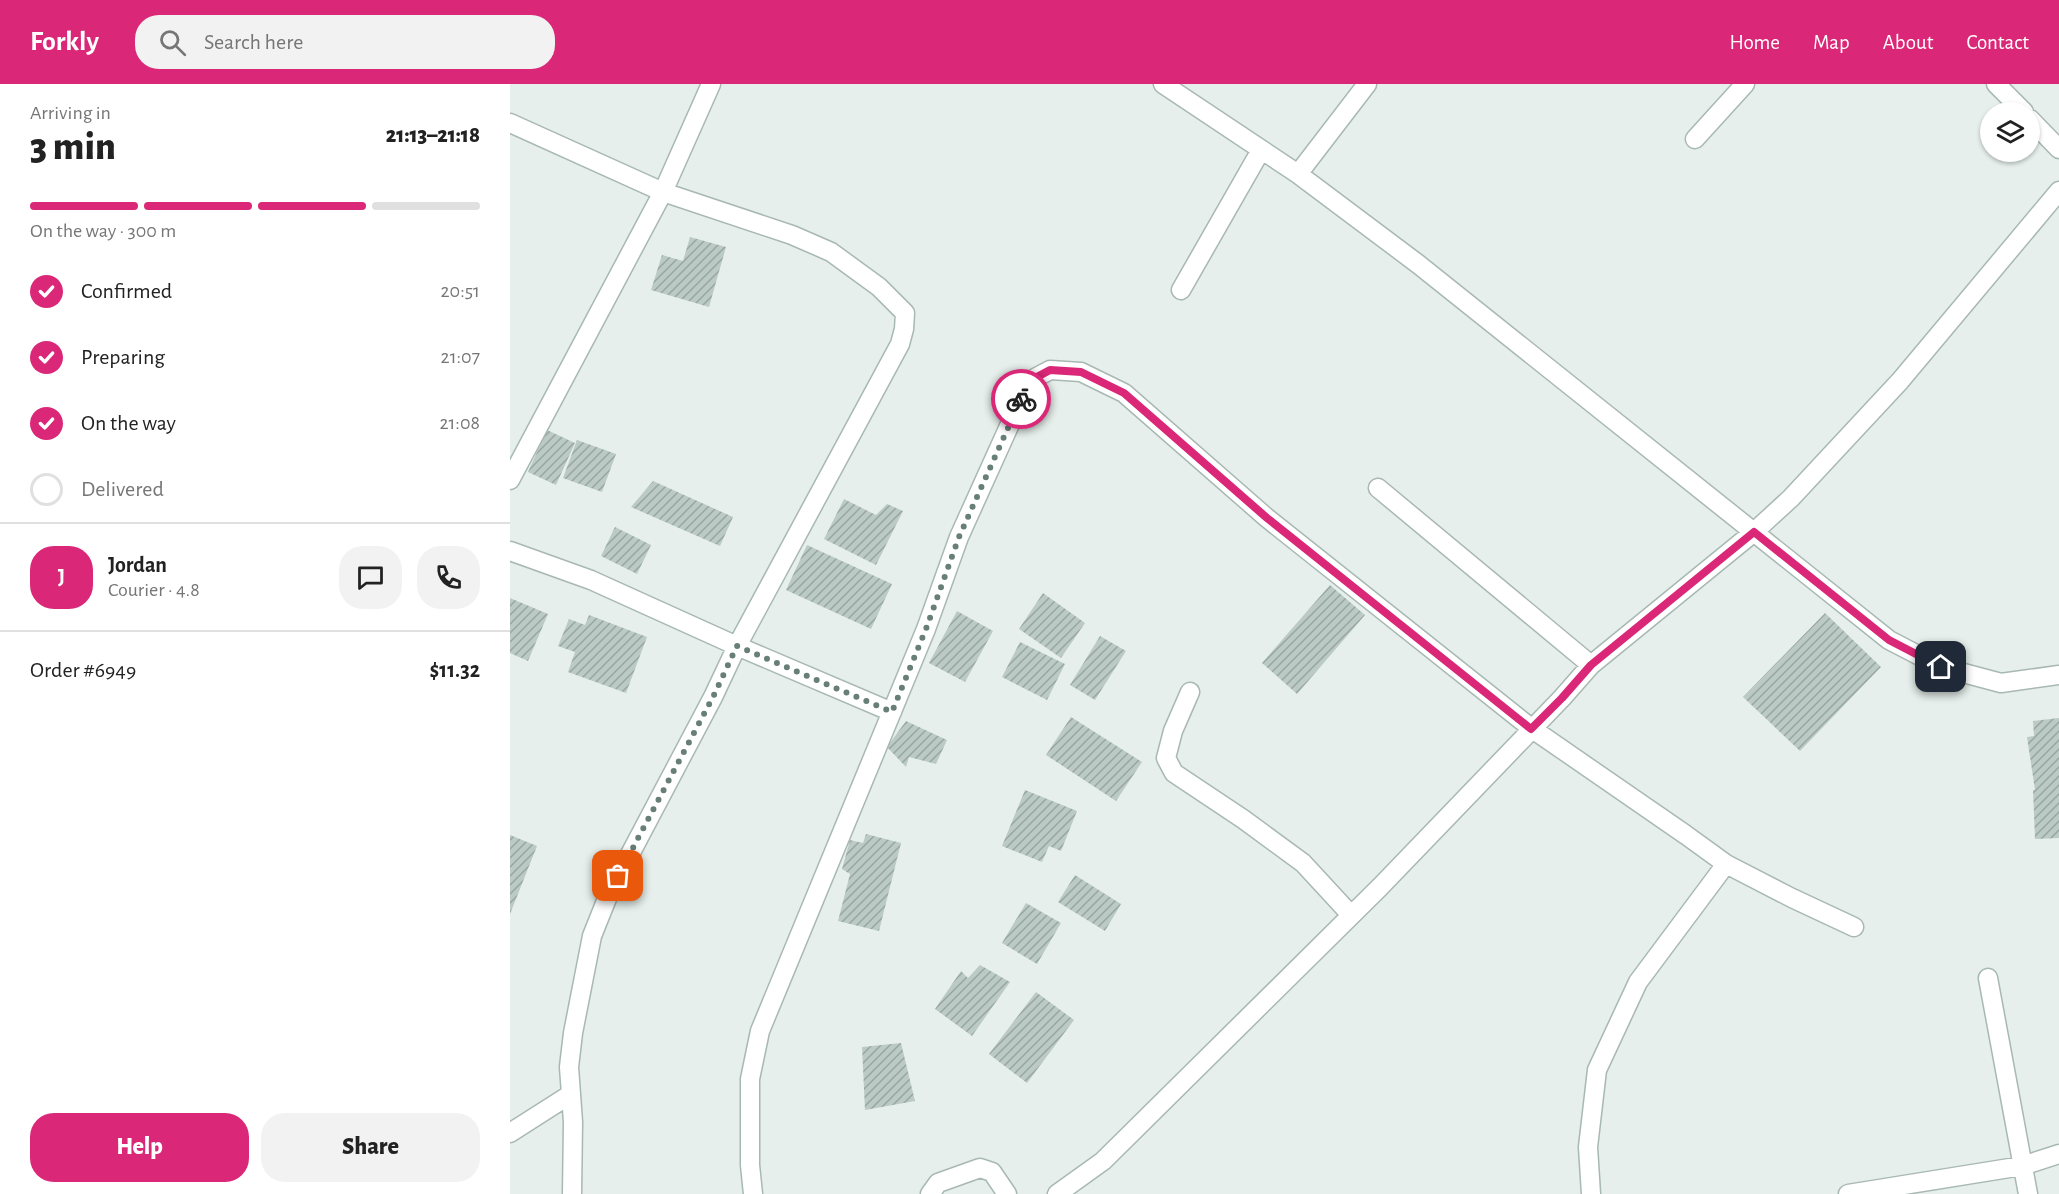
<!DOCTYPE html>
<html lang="en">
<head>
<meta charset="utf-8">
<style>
  :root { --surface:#fff; --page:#f2f2f2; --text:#222; --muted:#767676; --line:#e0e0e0; --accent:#db2777 }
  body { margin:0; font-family:"Alegreya Sans",sans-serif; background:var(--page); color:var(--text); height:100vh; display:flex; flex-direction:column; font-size:22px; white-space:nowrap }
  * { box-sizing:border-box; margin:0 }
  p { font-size:20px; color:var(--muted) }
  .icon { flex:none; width:33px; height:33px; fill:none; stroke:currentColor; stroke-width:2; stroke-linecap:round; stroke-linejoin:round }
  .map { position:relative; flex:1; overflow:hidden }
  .details { display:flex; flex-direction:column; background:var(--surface); width:510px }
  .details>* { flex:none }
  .buttons { position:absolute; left:1470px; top:18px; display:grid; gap:12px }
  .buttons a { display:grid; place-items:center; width:60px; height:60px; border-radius:50%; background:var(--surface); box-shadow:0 2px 4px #0004; font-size:30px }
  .pin { position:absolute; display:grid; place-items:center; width:51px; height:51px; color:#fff; margin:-26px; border-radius:12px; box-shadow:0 3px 9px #0006 }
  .courier { position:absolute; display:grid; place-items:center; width:60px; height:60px; margin:-30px; border:4px solid #db2777; border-radius:50%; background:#fff; color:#222; box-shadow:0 2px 8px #0007 }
  .headline em { font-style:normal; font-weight:800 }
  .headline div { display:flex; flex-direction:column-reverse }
  .headline { display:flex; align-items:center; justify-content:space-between; height:102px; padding:0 30px }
  h1 { font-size:39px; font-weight:800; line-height:45px }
  .bar { display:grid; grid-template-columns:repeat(4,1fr); gap:9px 6px; align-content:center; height:72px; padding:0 30px }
  .bar i { height:8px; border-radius:4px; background:var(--line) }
  .bar .selected { background:var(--accent) }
  .bar p { grid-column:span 4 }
  .line { display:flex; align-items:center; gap:15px; padding:0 30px; border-top:2px solid var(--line) }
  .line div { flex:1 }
  .round { display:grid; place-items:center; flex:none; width:63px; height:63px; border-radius:24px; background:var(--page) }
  ol { padding:0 30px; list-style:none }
  li { display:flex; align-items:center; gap:18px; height:66px }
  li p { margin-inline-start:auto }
  li .icon { padding:6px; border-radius:50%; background:var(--accent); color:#fff; stroke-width:4 }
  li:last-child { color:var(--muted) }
  li i { width:33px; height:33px; border:3px solid var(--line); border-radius:50% }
  .cta { display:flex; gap:12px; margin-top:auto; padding:12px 30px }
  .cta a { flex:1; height:69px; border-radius:24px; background:var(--accent); color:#fff; font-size:24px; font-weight:800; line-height:69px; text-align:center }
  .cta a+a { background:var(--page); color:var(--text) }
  header { display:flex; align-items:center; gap:36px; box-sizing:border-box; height:84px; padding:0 30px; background:var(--accent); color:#fff }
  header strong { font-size:28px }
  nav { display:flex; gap:33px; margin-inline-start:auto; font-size:21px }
  .search { width:420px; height:54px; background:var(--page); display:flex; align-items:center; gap:15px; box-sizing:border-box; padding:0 21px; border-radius:24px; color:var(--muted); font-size:22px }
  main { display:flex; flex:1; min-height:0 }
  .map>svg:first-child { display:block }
  .building { fill:url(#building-hatch) }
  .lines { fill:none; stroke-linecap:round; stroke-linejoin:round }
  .minor-casing { stroke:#a8b8b2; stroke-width:21 }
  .minor { stroke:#fff; stroke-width:18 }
  .done { stroke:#687f78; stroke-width:6; stroke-dasharray:0 10.8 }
  .route { stroke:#db2777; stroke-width:8 }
</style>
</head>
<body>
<header>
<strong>Forkly</strong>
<div class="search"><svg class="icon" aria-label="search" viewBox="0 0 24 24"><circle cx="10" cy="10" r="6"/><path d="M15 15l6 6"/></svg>Search here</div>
<nav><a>Home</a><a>Map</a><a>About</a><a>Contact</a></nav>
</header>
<main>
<section class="details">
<div class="headline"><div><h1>3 min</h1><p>Arriving in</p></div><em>21:13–21:18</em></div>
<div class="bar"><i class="selected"></i><i class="selected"></i><i class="selected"></i><i></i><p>On the way · 300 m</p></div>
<ol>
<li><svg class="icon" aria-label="check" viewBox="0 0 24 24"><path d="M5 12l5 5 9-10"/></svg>Confirmed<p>20:51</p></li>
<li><svg class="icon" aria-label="check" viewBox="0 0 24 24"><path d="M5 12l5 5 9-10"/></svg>Preparing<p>21:07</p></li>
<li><svg class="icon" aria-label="check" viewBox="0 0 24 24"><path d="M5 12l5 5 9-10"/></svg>On the way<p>21:08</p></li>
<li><i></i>Delivered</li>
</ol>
<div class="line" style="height:108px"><b class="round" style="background:var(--accent);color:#fff">J</b><div><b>Jordan</b><p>Courier · 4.8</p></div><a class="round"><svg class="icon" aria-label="chat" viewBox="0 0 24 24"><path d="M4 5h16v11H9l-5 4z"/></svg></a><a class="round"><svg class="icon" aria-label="phone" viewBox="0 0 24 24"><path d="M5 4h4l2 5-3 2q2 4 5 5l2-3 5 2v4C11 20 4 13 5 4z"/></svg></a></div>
<div class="line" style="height:78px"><div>Order #6949</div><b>$11.32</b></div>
<div class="cta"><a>Help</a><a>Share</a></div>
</section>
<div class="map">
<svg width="1549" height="1110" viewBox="0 0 1549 1110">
  <defs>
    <pattern id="building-hatch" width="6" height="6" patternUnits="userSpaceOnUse" patternTransform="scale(1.5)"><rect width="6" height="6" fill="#bbcac4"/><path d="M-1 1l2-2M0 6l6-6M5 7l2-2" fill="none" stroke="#98a6a0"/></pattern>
  </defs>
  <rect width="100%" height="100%" fill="#e6efeb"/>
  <path class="building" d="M180,153l36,10 -17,60 -58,-17 11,-35 21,6z
    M37,346l28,13 -19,42 -28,-13z
    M67,356l39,14 -14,38 -39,-14z
    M143,397l80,36 -13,29 -89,-39z
    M334,415l32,16 11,-11 16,7 -27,54 -52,-26z
    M105,443l36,18 -14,29 -36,-18z
    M297,461l85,39 -21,45 -85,-39z
    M820,501l35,30 -68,79 -35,-31z
    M533,509l42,30 -24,35 -42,-29z
    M0,514l38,16 -20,47 -18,-8z
    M447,527l36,20 -28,51 -36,-19z
    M1315,529l56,54 -81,84 -57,-54z
    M79,531l58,22 -21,56 -58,-21 7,-20 -17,-6 11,-27 16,6z
    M590,552l26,15 -31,49 -25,-15z
    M510,558l45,22 -18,36 -45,-23z
    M561,633l71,45 -26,39 -70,-46z
    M1549,634v120l-24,1 -2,-49h2l-8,-53 7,-1 -1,-15z
    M396,637l41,19 -11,24 -27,-7 -3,10 -19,-20z
    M515,706l52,21 -16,40 -12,-5 -7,16 -40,-16z
    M356,750l35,9 -22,88 -41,-10 12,-47 -8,-5 8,-29 13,3z
    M0,751l27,11 -27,68z
    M565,791l46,29 -16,27 -47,-29z
    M516,819l35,20 -24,41 -35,-21z
    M470,881l30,17 -38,54 -37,-27 26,-38 7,7z
    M526,908l38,28 -47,63 -38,-29z
    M391,959l14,58 -50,9 -3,-63z"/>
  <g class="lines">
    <defs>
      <path id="minor" d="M653,0l135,90 120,90 471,376 52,27 60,16 58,-8
        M1486,0l28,28
        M1520,35l29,30
        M0,39l153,69 129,43 39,17 48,35 26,26 -1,16 -4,15 -163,302 -24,51 -105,199 -16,40 -19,97 -4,34 4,55 -1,72
        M1185,55l50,-55
        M788,90l69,-90
        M671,206l80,-140
        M0,396l153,-288 48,-108
        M868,404l213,177
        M0,467l81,29 146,66 155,66
        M680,608l-17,39 -7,27 8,15 69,46 60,44 48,52
        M1478,894l40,216
        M0,1049l61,-39
        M243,1110l-3,-29v-86l10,-48 166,-402 33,-92 65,-144 11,-15 15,-8 31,2 43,21 143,125 264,210 155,107 40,29 66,34 62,29
        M420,1110l8,-11 42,-15 12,4 15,22
        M547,1110l46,-33 277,-274 182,-189 29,-33 163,-133 37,-34 109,-117 159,-190
        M1081,1110l-3,-47 9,-77 41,-88 88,-118
        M1338,1110l174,-28 37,-12"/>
    </defs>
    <use href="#minor" class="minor-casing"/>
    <use href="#minor" class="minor"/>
  </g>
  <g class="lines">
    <path class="done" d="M108,792l95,-179 24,-51 155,66 34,-83 33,-92 62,-138"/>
    <path class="route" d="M511,315l14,-21 15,-8 31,2 43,21 143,125 264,211 31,-31 29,-33 163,-133 135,108 52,27"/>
  </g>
</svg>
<div class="buttons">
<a><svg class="icon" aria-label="layers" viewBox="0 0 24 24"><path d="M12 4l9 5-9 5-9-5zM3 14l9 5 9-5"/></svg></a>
</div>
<div class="pin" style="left:108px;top:792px;background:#ea580c"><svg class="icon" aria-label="bag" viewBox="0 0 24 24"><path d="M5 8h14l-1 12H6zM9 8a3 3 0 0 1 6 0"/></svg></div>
<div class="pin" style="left:1431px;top:583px;background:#1f2937"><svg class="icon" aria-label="home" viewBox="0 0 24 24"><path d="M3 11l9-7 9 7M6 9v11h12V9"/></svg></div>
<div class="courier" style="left:511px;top:315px"><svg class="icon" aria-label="bike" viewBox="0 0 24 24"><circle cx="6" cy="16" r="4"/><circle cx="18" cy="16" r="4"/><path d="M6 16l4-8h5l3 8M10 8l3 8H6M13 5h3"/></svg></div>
</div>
</main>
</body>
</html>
